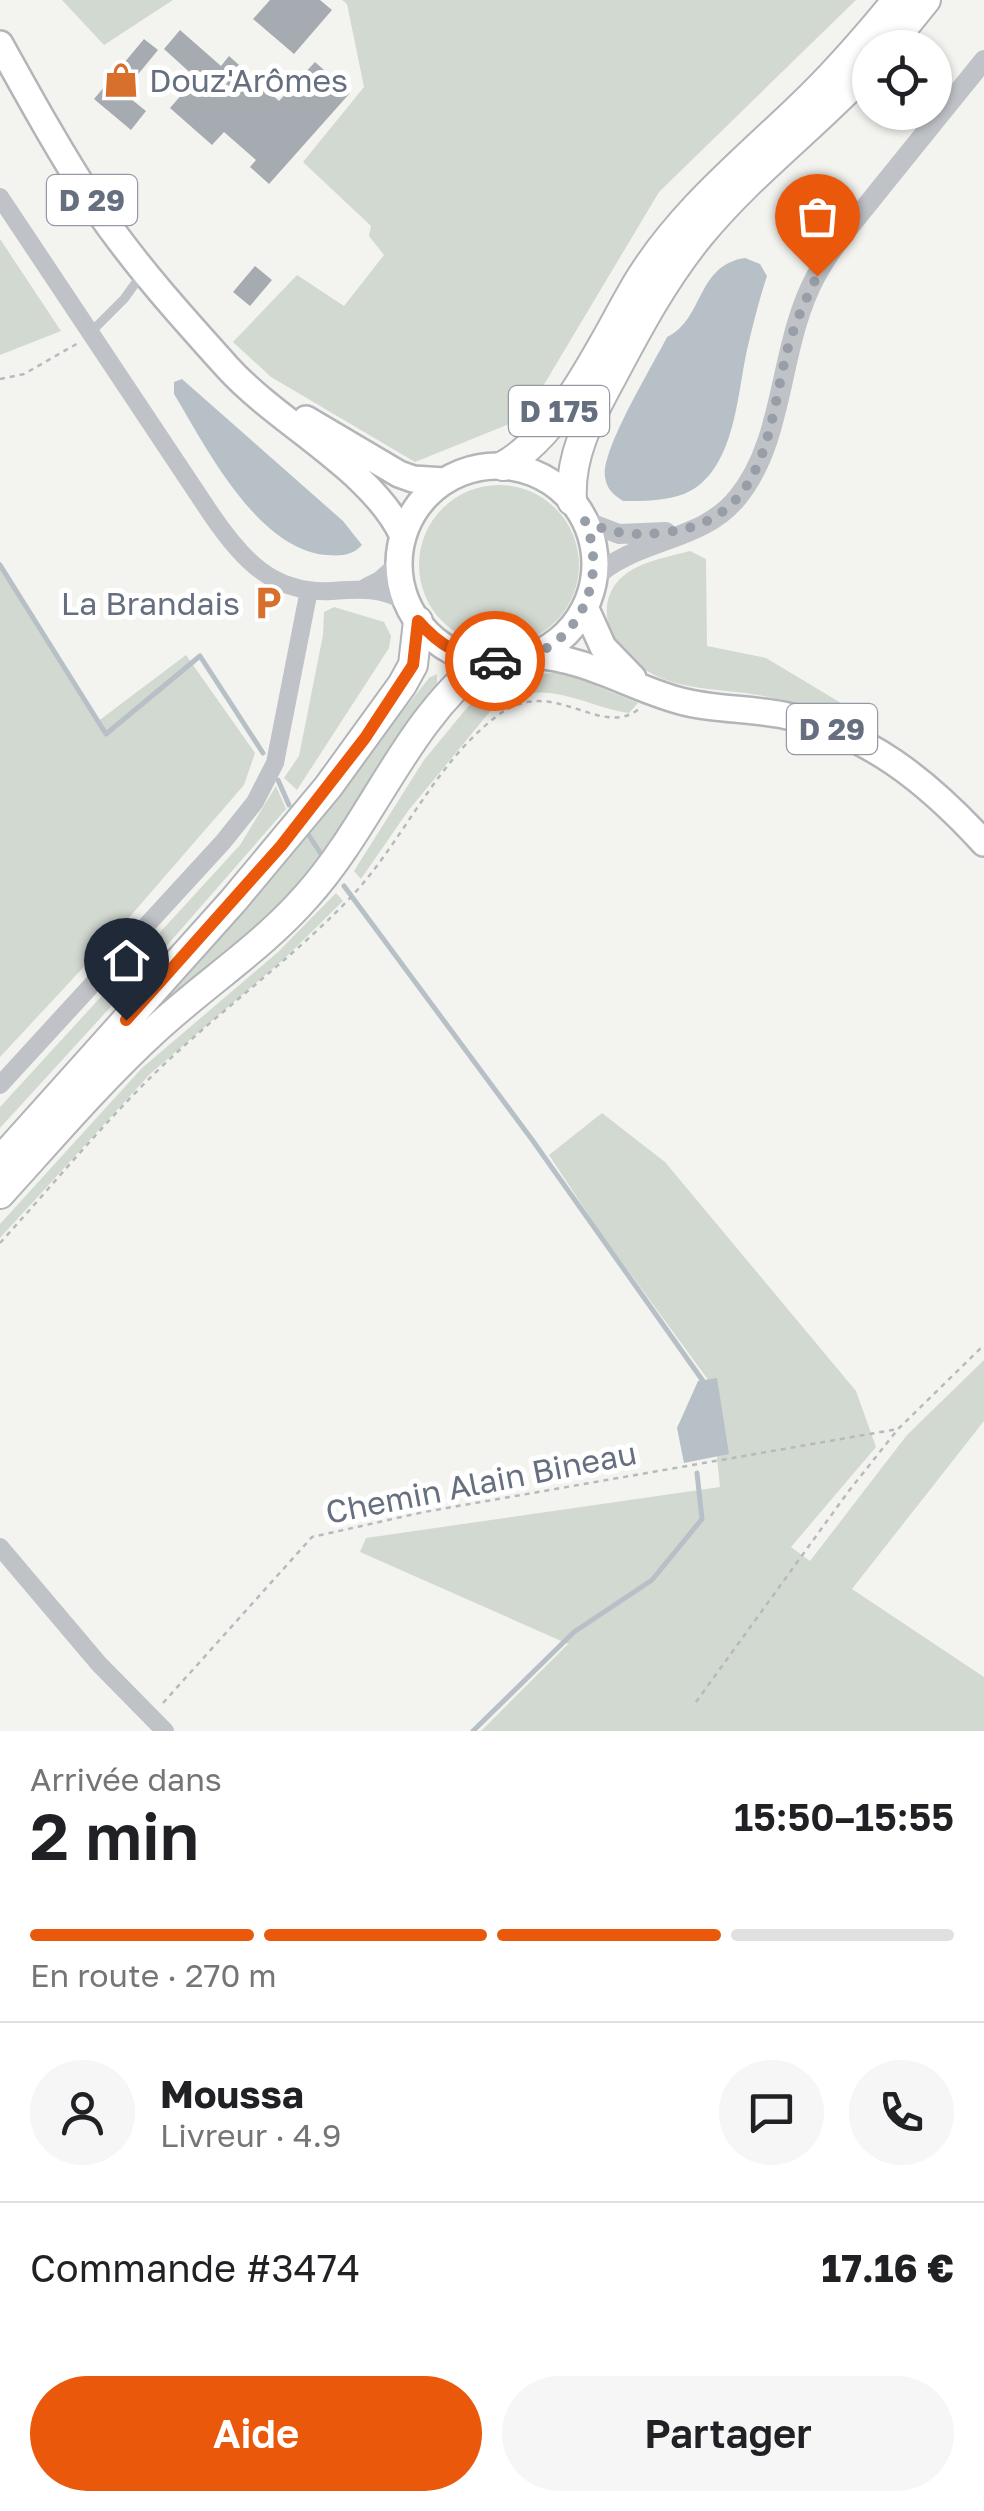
<!DOCTYPE html>
<html lang="fr">
<head>
<meta charset="utf-8">
<style>
  :root { --surface:#fff; --page:#f6f6f6; --text:#202124; --muted:#757577; --line:#e0e0e0; --accent:#ea580c }
  body { margin:0; font-family:"Golos Text",sans-serif; background:var(--page); color:var(--text); height:100vh; display:flex; flex-direction:column; font-size:38px; white-space:nowrap }
  * { box-sizing:border-box; margin:0 }
  p { font-size:32px; color:var(--muted) }
  .icon { flex:none; width:55px; height:55px; fill:none; stroke:currentColor; stroke-width:2; stroke-linecap:round; stroke-linejoin:round }
  .map { position:relative; height:1731px; overflow:hidden }
  .side { display:flex; flex-direction:column; background:var(--surface); flex:1 }
  .side>* { flex:none }
  .tools { position:absolute; left:852px; top:30px; display:grid; gap:20px }
  .tools a { display:grid; place-items:center; width:100px; height:100px; border-radius:50%; background:var(--surface); box-shadow:0 2px 8px #0004; font-size:50px }
  .pin { position:absolute; display:grid; place-items:center; width:85px; height:85px; color:#fff; margin:-102px -42px; border-radius:50% 50% 50% 0; rotate:-45deg; box-shadow:0 0 10px #0007 }
  .pin .icon { rotate:45deg }
  .courier { position:absolute; display:grid; place-items:center; width:100px; height:100px; margin:-50px; border:8px solid #ea580c; border-radius:50%; background:#fff; color:#222; box-shadow:0 2px 12px #0007 }
  .headline em { font-style:normal; font-weight:600 }
  .headline div { display:flex; flex-direction:column-reverse }
  .headline { display:flex; align-items:center; justify-content:space-between; height:170px; padding:0 30px }
  h1 { font-size:65px; font-weight:600; line-height:75px }
  .bar { display:grid; grid-template-columns:repeat(4,1fr); gap:15px 10px; align-content:center; height:120px; padding:0 30px }
  .bar i { height:12px; border-radius:8px; background:var(--line) }
  .bar .active { background:var(--accent) }
  .bar p { grid-column:span 4 }
  .line { display:flex; align-items:center; gap:25px; padding:0 30px; border-top:2px solid var(--line) }
  .line div { flex:1 }
  .round { display:grid; place-items:center; flex:none; width:105px; height:105px; border-radius:52px; background:var(--page) }
  .button { display:flex; gap:20px; margin-top:auto; padding:20px 30px }
  .button a { flex:1; height:115px; border-radius:60px; background:var(--accent); color:#fff; font-size:40px; font-weight:600; line-height:115px; text-align:center }
  .button a+a { background:var(--page); color:var(--text) }
  .map>svg:first-child { display:block }
  .green { fill:#d2d9d0 }
  .water { fill:#b7c0c6 }
  .lines { fill:none; stroke-linecap:round; stroke-linejoin:round }
  .stream { stroke:#b7c0c6; stroke-width:5 }
  .building { fill:#a6abb2 }
  .primary-casing { stroke:#b3b5b9; stroke-width:30 }
  .trunk-casing { stroke:#b2b4b8; stroke-width:32 }
  .path { stroke:#b7b9bc; stroke-width:2.5; stroke-dasharray:5 5; stroke-linecap:butt }
  .service { stroke:#bfc2c6; stroke-width:9 }
  .minor { stroke:#bfc2c6; stroke-width:18 }
  .tertiary { stroke:#bfc2c6; stroke-width:20 }
  .primary { stroke:#fff; stroke-width:25 }
  .trunk { stroke:#fff; stroke-width:28 }
  .done { stroke:#979ea7; stroke-width:10; stroke-dasharray:0 18 }
  .route { stroke:#ea580c; stroke-width:12 }
  .labels { text-anchor:middle; dominant-baseline:central; stroke-width:10; stroke-linejoin:round; paint-order:stroke }
  .shield { fill:#fff; stroke:#939aa5; stroke-width:2.5 }
  .shield-label { font-size:30px; font-weight:bold; fill:#656f7f }
  .poi-label { font-size:32px; fill:#656f7f; stroke:#fff; text-anchor:start }
  .street-label { font-size:32px; fill:#656f7f; stroke:#fff }
</style>
</head>
<body>
<div class="map">
<svg width="984" height="1731" viewBox="0 0 984 1731">
  <rect width="100%" height="100%" fill="#f3f4f0"/>
  <path class="green" d="M62,0h111l-69,45z
    M342,0h514l-197,192 -135,226 -109,44 -144,-85 -38,-35 64,-67 47,31 40,-51 -15,-19 2,-10 -68,-64 61,-75 -17,-83z
    M0,239l61,92 -61,24z
    M419 565a80 80 0 1 1 160 0a80 80 0 1 1-160 0Z
    M690,551l16,8 1,87 59,12 90,54 -5,6c-28,-7 -55,-15 -82,-21 -52,-11 -104,-2 -143,-43 -12,-13 -21,-30 -19,-48 6,-41 50,-46 83,-55z
    M0,567l97,155 89,-67 69,98 -11,32 -124,143 -120,129z
    M334,607l50,15 7,14 -2,12 -92,142 -13,-12 15,-22 24,-121 1,-23z
    M562,672l76,31 -9,10c-33,-4 -76,-30 -109,-17 -9,4 -18,9 -28,13l-84,102 -47,68 -7,-8 70,-111 56,-68 54,-17z
    M437,674v16c-43,65 -84,137 -137,195 -40,43 -86,79 -131,117l-8,-7 198,-229 70,-88z
    M276,786l10,23 -116,133 -170,186v-21l240,-262z
    M336,893l7,8 -58,57 -135,116 -150,164v-14l142,-156 136,-116z
    M602,1113l63,49 191,229 20,56 -85,100 19,14 97,-126 77,-75v61l-132,168 132,88v54h-503l87,-87 -208,-92 6,-14 354,-51 -11,-106 -112,-153 -48,-73z"/>
  <path class="water" d="M745,258l15,6 7,12c-8,24 -14,49 -20,74 -10,45 -12,123 -63,144 -18,7 -42,7 -61,7 -10,-7 -16,-11 -18,-24 -4,-27 48,-112 62,-140 37,-17 29,-72 78,-79z
    M182,379l161,142 19,24c-10,11 -21,11 -36,10 -69,-6 -120,-108 -152,-161v-12z
    M717,1378l12,76 -45,9 -7,-35 21,-47z"/>
  <g class="lines">
    <path class="stream" d="M0,565l106,169 94,-78 63,97
      M278,780l11,25
      M308,834l13,20
      M344,886l189,255 170,240 -1,5
      M473,1731l101,-99 78,-52 50,-61 -5,-46"/>
  </g>
  <path class="building" d="M270,0h50l12,10 -38,44 -41,-35z
    M180,30l41,36 8,-10 50,45 36,-39 35,31 -81,91 -19,-17 6,-7 -32,-28 -12,13 -42,-37 26,-30 -32,-29z
    M144,39l14,11 -32,39 3,3 -3,3 20,16 -15,19 -37,-31z
    M255,266l17,14 -22,26 -17,-14z"/>
  <g class="lines">
    <defs>
      <path id="primary" d="M0,44c31,56 62,112 97,165 39,57 85,108 131,159 51,56 144,101 175,168
        M306,419l93,55 14,5 32,2
        M399 564a98 98 0 1 1 196 0a98 98 0 1 1-196 0Z
        M585,607l18,40 30,31
        M533,655c52,3 95,31 144,45 34,10 71,8 106,15 84,17 144,66 201,128"/>
      <path id="trunk" d="M887,48l39,-48
        M503,466c61,-35 100,-125 135,-184 42,-69 104,-119 161,-174 36,-34 67,-70 98,-108
        M572,501c-3,-46 18,-83 39,-122 27,-51 53,-100 89,-144 51,-62 116,-110 170,-168
        M0,1161l233,-260 95,-114 74,-102 11,-20 5,-44
        M0,1194c51,-56 101,-115 157,-166 49,-45 105,-81 149,-131 66,-73 99,-174 178,-236"/>
    </defs>
    <use href="#primary" class="primary-casing"/>
    <use href="#trunk" class="trunk-casing"/>
    <path class="path" d="M0,379l24,-5 56,-32
      M0,1243c51,-56 99,-115 153,-168 63,-62 136,-113 197,-177 53,-56 84,-134 147,-182 55,-43 103,24 142,-7
      M696,1702l152,-210 50,-63 86,-84
      M163,1703l149,-166 112,-25 474,-83"/>
    <path class="service" d="M91,332l33,-33 18,-25"/>
    <path class="minor" d="M0,197l211,317c30,44 61,80 120,77 30,-2 48,-4 76,11
      M366,587l14,-7 19,-17
      M0,1085l223,-243 32,-40 20,-39 34,-173
      M0,1547l99,117 66,67"/>
    <path class="tertiary" d="M585,521l34,13 47,-2
      M594,578c41,-40 108,-35 144,-81 48,-59 40,-151 78,-221 17,-31 41,-58 63,-86 35,-43 70,-87 105,-130"/>
    <use href="#primary" class="primary"/>
    <use href="#trunk" class="trunk"/>
  </g>
  <g class="lines">
    <path class="done" d="M495,661c75,2 117,-74 90,-140 28,14 52,15 83,11 97,-12 100,-101 118,-177 7,-28 19,-54 31,-79"/>
    <path class="route" d="M126,1020l155,-174 84,-108 48,-73 5,-44c21,24 44,38 77,40"/>
  </g>
  <defs>
    <symbol id="shop-bare" viewBox="-9 -9 18 18"><path d="M-5-2.5h2.3a2.7 3.5 0 0 1 5.4 0H5L5.5 6h-11ZM-1.5-2.5h3a1.5 2.3 0 0 0-3 0Z" fill="#d7702d" stroke="#fff" stroke-width="2.5" paint-order="stroke"/></symbol>
    <symbol id="parking-bare" viewBox="-9 -9 18 18"><path d="M-3.5-5.5H1a3.5 3.5 0 0 1 0 7H-1V5.5H-3.5ZM-1-3.4V-.6H.8a1.4 1.4 0 0 0 0-2.8Z" fill="#d7702d" stroke="#fff" stroke-width="2.5" paint-order="stroke"/></symbol>
  </defs>
  <g fill-rule="evenodd">
    <use href="#shop-bare" x="96" y="55" width="50" height="50"/>
    <use href="#parking-bare" x="243" y="578" width="50" height="50"/>
  </g>
  <g class="labels">
    <g class="shield">
      <rect x="47" y="175" width="90" height="50" rx="8"/>
      <rect x="509" y="386" width="100" height="50" rx="8"/>
      <rect x="787" y="704" width="90" height="50" rx="8"/>
    </g>
    <g class="shield-label">
      <text x="92" y="200">D 29</text>
      <text x="559" y="411">D 175</text>
      <text x="832" y="729">D 29</text>
    </g>
    <g class="poi-label">
      <text x="149" y="80">Douz'Arômes</text>
      <text x="240" y="603" text-anchor="end">La Brandais</text>
    </g>
    <g class="street-label">
      <text transform="translate(481 1482) rotate(-11)">Chemin Alain Bineau</text>
    </g>
  </g>
</svg>
<div class="tools">
<a><svg class="icon" aria-label="locate" viewBox="0 0 24 24"><circle cx="12" cy="12" r="6"/><path d="M12 2v4M12 18v4M2 12h4M18 12h4"/></svg></a>
</div>
<div class="pin" style="left:817px;top:276px;background:#ea580c"><svg class="icon" aria-label="bag" viewBox="0 0 24 24"><path d="M5 8h14l-1 12H6zM9 8a3 3 0 0 1 6 0"/></svg></div>
<div class="pin" style="left:126px;top:1020px;background:#1f2937"><svg class="icon" aria-label="home" viewBox="0 0 24 24"><path d="M3 11l9-7 9 7M6 9v11h12V9"/></svg></div>
<div class="courier" style="left:495px;top:661px"><svg class="icon" aria-label="car" viewBox="0 0 24 24"><path d="M5 17H2v-5l4-1 3-4h7l3 4 3 1v5h-3M9 17h6M6 11h13"/><circle cx="7" cy="17" r="2"/><circle cx="17" cy="17" r="2"/></svg></div>
</div>
<section class="side">
<div class="headline"><div><h1>2 min</h1><p>Arrivée dans</p></div><em>15:50–15:55</em></div>
<div class="bar"><i class="active"></i><i class="active"></i><i class="active"></i><i></i><p>En route · 270 m</p></div>
<div class="line" style="height:180px"><a class="round"><svg class="icon" aria-label="person" viewBox="0 0 24 24"><circle cx="12" cy="8" r="4"/><path d="M4 21q1-7 8-7t8 7"/></svg></a><div><b>Moussa</b><p>Livreur · 4.9</p></div><a class="round"><svg class="icon" aria-label="chat" viewBox="0 0 24 24"><path d="M4 5h16v11H9l-5 4z"/></svg></a><a class="round"><svg class="icon" aria-label="phone" viewBox="0 0 24 24"><path d="M5 4h4l2 5-3 2q2 4 5 5l2-3 5 2v4C11 20 4 13 5 4z"/></svg></a></div>
<div class="line" style="height:130px"><div>Commande #3474</div><b>17.16 €</b></div>
<div class="button"><a>Aide</a><a>Partager</a></div>
</section>
</body>
</html>
